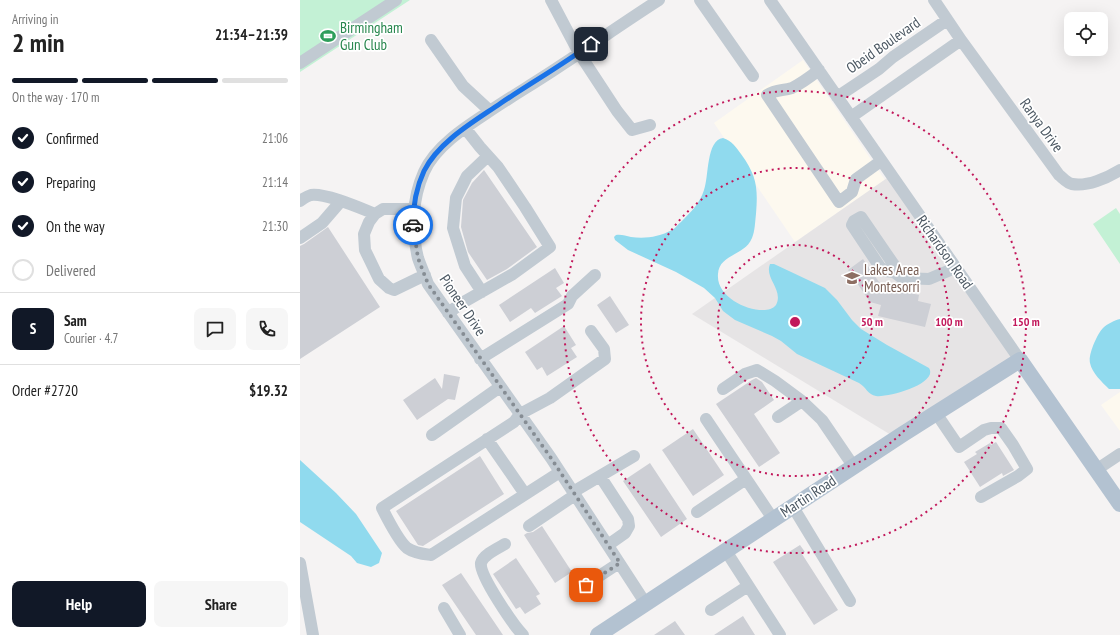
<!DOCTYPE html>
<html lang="en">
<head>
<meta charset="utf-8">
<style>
  :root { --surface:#fff; --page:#f6f6f6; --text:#222; --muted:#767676; --line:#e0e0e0; --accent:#111827 }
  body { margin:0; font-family:"PT Sans Narrow",sans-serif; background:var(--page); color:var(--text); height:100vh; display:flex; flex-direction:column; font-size:15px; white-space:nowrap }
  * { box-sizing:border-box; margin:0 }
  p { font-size:13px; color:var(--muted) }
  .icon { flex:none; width:22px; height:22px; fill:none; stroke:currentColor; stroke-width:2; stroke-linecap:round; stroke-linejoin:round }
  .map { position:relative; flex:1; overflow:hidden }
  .details { display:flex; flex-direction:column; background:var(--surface); width:300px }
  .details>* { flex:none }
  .buttons { position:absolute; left:764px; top:12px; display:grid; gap:8px }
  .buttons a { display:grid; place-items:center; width:44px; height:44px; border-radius:8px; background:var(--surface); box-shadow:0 4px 16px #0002; font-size:20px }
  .pin { position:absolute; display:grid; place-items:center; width:34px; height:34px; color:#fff; margin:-17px; border-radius:8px; box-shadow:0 2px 6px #0006 }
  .courier { position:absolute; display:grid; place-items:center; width:40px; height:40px; margin:-20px; border:3px solid #1a73e8; border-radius:50%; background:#fff; color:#222; box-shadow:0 1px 5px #0007 }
  .summary em { font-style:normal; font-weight:600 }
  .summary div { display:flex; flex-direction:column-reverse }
  .summary { display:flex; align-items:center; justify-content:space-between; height:68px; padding:0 12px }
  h1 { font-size:26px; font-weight:600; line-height:30px }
  .bar { display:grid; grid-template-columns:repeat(4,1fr); gap:6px 4px; align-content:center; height:48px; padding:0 12px }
  .bar i { height:5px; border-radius:3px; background:var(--line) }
  .bar .active { background:var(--accent) }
  .bar p { grid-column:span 4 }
  .line { display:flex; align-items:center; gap:10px; padding:0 12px; border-top:1px solid var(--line) }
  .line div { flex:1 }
  .round { display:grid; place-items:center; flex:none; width:42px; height:42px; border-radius:8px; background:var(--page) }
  ol { padding:0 12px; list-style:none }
  li { display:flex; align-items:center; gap:12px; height:44px }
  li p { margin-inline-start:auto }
  li .icon { padding:4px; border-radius:50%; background:var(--accent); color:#fff; stroke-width:4 }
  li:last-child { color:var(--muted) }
  li i { width:22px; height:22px; border:2px solid var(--line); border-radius:50% }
  .action { display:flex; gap:8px; margin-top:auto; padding:8px 12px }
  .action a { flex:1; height:46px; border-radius:8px; background:var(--accent); color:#fff; font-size:16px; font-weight:600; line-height:46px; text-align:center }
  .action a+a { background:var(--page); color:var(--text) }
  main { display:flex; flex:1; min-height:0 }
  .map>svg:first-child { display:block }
  .commercial { fill:#fdf9ef }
  .education { fill:#e6e4e5 }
  .green { fill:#c3f1d5 }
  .water { fill:#90daee }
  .building { fill:#cdcfd5 }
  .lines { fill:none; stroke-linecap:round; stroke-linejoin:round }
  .minor { stroke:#c1cad2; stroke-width:12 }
  .major { stroke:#b3c2d1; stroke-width:16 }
  .done { stroke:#868d94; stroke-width:4; stroke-dasharray:0 7.2 }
  .route { stroke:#1a73e8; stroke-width:5 }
  .ring { fill:none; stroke:#c2185b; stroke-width:2; stroke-dasharray:2 4 }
  .labels { text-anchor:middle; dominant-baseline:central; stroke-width:3.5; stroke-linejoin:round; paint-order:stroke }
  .leisure-label { font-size:15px; fill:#27864d; stroke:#fff; text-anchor:start }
  .street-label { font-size:15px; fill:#4a5661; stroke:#fff }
  .education-label { font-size:15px; fill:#785e54; stroke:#fff; text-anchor:start }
  .centre { fill:#c2185b; stroke:#fff; stroke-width:2 }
  .ring-label { font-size:12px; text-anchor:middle; font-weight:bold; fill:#c2185b; stroke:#fff; stroke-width:3.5; stroke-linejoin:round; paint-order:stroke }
</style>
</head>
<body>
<main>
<section class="details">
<div class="summary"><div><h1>2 min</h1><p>Arriving in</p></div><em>21:34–21:39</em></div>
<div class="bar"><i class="active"></i><i class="active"></i><i class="active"></i><i></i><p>On the way · 170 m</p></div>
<ol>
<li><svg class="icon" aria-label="check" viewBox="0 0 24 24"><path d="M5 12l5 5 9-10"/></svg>Confirmed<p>21:06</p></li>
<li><svg class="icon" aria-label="check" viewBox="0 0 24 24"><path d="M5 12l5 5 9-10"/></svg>Preparing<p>21:14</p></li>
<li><svg class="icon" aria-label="check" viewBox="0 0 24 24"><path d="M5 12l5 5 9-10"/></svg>On the way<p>21:30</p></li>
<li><i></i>Delivered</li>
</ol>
<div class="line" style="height:72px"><b class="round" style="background:var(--accent);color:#fff">S</b><div><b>Sam</b><p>Courier · 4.7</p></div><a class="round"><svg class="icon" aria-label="chat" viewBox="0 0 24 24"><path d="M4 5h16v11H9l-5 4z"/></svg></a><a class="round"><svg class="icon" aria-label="phone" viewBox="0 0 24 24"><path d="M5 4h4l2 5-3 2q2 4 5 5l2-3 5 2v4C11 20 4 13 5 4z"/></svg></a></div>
<div class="line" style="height:52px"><div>Order #2720</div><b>$19.32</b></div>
<div class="action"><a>Help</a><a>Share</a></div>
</section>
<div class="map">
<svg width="820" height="635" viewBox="0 0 820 635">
  <rect width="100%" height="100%" fill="#f5f3f3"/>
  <path class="commercial" d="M503,60l82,120 -90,62 -81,-119z
    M820,392v39l-19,-26z"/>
  <path class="education" d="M590,176l127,184 -121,78 -204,-124z"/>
  <path class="green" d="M0,0h110l-110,72z
    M816,208l4,6v50l-27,-40z"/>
  <path class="water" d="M423,138c9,3 13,9 18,16 16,22 17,34 15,60 -1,8 -1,17 -4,24 -7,18 -33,16 -34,36 -2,21 26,36 45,36 5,0 10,-1 13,-5 8,-15 -12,-27 -6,-41h4l15,7 36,17 12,12 15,20 9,9 26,16 42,23c10,16 -42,30 -53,28 -8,-1 -10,-9 -17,-13l-62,-29 -16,-13 -9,-5 -37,-16 -12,-9 -8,-13 -11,-10 -28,-16 -48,-22 -13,-10 -1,-3 2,-2c5,-1 10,1 15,2 14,2 28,0 41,-7 4,-2 6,-6 9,-8 10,-10 19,-19 23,-32 5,-13 2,-50 19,-52z
    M820,319v70h-11c-7,-7 -17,-16 -19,-26 -2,-8 7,-29 13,-35 4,-4 12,-8 17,-9z
    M0,460l36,33 20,21 26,39 -3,10 -8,4 -14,-4 -6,-7 -51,-34z"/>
  <path class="building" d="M184,170l53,77 -30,22 -20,11 -19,-28 -7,-25 2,-27 9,-17z
    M28,227l52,80 -80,52v-113l4,-2z
    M563,259l16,23 15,5 -1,2 26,6 -1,6 13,3 -6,23 -47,-11 3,-11 -11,-3 -22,-32z
    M255,268l9,15 -8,5 6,8 -27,17 -4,-5 -21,14 -11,-17z
    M310,296l19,29 -13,8 -19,-28z
    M264,326l12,19 -5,3 6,9 -30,19 -5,-9 -5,3 -12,-18z
    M144,374l16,3 -5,23 -7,-1 -31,21 -14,-20 32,-22 7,11z
    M456,378l6,4 12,18 -20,14 26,39 -21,14 -43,-63 36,-24z
    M393,429l31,46 -31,21 -31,-46z
    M696,442l18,28 -11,6 -1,-3 -22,14 -16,-25 13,-8 -2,-2 15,-9 1,2z
    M180,456l24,38 -81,52 -5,-1 -22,-34z
    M350,463l37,56 -26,18 -38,-56z
    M242,526l30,46 -17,11 -31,-48 3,-2 6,-1z
    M500,545l5,7 -3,2 36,56 -24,15 -41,-63z
    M216,558l24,36 -4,2 5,8 -16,10 -5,-7 -4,2 -23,-35z
    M161,573l42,62h-27l-34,-50z
    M443,616l12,19h-41z
    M375,621l10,14h-31z"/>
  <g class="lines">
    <path class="minor" d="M251,0l28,53 38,58 15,19 18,-5
      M400,0l53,76
      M470,0l250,360
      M634,0l27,40 98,135c4,3 8,8 13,9 15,3 35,-6 48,-14
      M131,40l32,46 27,25
      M0,63l96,-63
      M519,70c-9,7 -17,13 -27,18 -10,3 -16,1 -25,7l72,107 13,-10 4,-13 25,-18
      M537,97l42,-28 14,-12 54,-37
      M551,117l110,-77
      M0,201c3,-2 7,-5 11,-6 15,-2 49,13 64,19
      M114,209h-31l-8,5 -6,8 -5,12 1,16 14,29 10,9 5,2 31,-15
      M0,238l22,-15 19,-22
      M594,272v-7l-33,-48 -7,4 -2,4 28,42 5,4 9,1 8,6 27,1 26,-11
      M182,292l-17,-26 -12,-38 3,-30 11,-22 21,-20
      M148,313l14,-10 51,-29 37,-27 -25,-40 -27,-40 -18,-20 -15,-19
      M180,359l88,-55 4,-8 23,-21
      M423,389l22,-15 12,-4 18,11 27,20 20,19 32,47
      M636,413l23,34 25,-17 7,-2h10l12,17 14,24 -9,7 -37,21
      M478,417l24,-16
      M406,419l67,100
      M132,435l68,-48
      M187,439l38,55
      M796,470l24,-16
      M260,472l-129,83c-8,-1 -17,-2 -24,-7 -8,-7 -20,-30 -25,-40l132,-86 6,-8 30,-16 55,-39 -1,-10 -13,-18
      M300,476l28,43 1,7 -4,7 -17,12
      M273,492l61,-36
      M493,507l57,94
      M397,512l49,-33
      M229,526l46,-31
      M205,544c-7,4 -22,11 -24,19 -2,12 33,63 42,72
      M426,551l54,84
      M0,563l13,72
      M275,592l44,-29
      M346,604l-95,-146 -123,-174c-3,-9 -7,-17 -10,-26 -7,-28 -6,-59 6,-86 11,-25 40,-44 63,-59 25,-17 51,-32 76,-49 32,-21 63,-43 96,-64
      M144,608l16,27
      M411,610l37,-24"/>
    <path class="major" d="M298,635l305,-201 117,-74 100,144"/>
  </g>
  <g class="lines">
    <path class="done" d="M113,225l5,33 10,26 123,174 69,105 -34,22"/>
    <path class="route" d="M113,225c0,-18 3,-37 11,-54 15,-30 51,-50 77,-68 30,-20 61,-38 90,-59"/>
  </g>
  <g class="ring">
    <circle cx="495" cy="322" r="77"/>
    <circle cx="495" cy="322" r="154"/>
    <circle cx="495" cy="322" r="231"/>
  </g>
  <defs>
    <symbol id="stadium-bare" viewBox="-9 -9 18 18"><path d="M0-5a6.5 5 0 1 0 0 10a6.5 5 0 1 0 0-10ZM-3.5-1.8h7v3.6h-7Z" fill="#2e9e5b" stroke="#fff" stroke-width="2.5" paint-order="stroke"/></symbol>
    <symbol id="school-bare" viewBox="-9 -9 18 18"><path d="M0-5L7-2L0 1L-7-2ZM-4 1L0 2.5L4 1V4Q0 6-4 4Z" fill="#8d6e63" stroke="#fff" stroke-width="2.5" paint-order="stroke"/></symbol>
  </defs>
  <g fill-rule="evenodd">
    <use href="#stadium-bare" x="17" y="25" width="22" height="22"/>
    <use href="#school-bare" x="541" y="267" width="22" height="22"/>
  </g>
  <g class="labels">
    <g class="leisure-label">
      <text x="40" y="27">Birmingham<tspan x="40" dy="17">Gun Club</tspan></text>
    </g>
    <g class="street-label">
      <text transform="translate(583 45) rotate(-35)">Obeid Boulevard</text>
      <text transform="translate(742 125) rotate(54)">Ranya Drive</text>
      <text transform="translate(645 252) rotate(55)">Richardson Road</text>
      <text transform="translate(163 305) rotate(56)">Pioneer Drive</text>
      <text transform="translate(508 496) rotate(-33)">Martin Road</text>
    </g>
    <g class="education-label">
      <text x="564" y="269">Lakes Area<tspan x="564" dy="17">Montesorri</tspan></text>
    </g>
  </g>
  <circle cx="495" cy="322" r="6" class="centre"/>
  <g class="ring-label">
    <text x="572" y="326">50 m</text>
    <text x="649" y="326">100 m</text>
    <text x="726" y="326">150 m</text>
  </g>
</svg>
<div class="buttons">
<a><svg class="icon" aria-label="locate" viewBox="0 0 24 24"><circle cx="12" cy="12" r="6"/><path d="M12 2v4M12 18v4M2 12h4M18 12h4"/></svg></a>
</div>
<div class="pin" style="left:286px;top:585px;background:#ea580c"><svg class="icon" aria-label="bag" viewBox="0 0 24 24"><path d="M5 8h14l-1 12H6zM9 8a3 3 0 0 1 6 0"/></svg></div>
<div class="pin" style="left:291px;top:44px;background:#1f2937"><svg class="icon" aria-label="home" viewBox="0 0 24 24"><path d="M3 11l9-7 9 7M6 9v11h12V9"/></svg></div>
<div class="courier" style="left:113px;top:225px"><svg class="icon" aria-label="car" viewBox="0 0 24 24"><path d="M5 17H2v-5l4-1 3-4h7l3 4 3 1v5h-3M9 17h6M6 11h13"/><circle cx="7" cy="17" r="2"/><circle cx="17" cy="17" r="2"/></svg></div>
</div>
</main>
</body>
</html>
